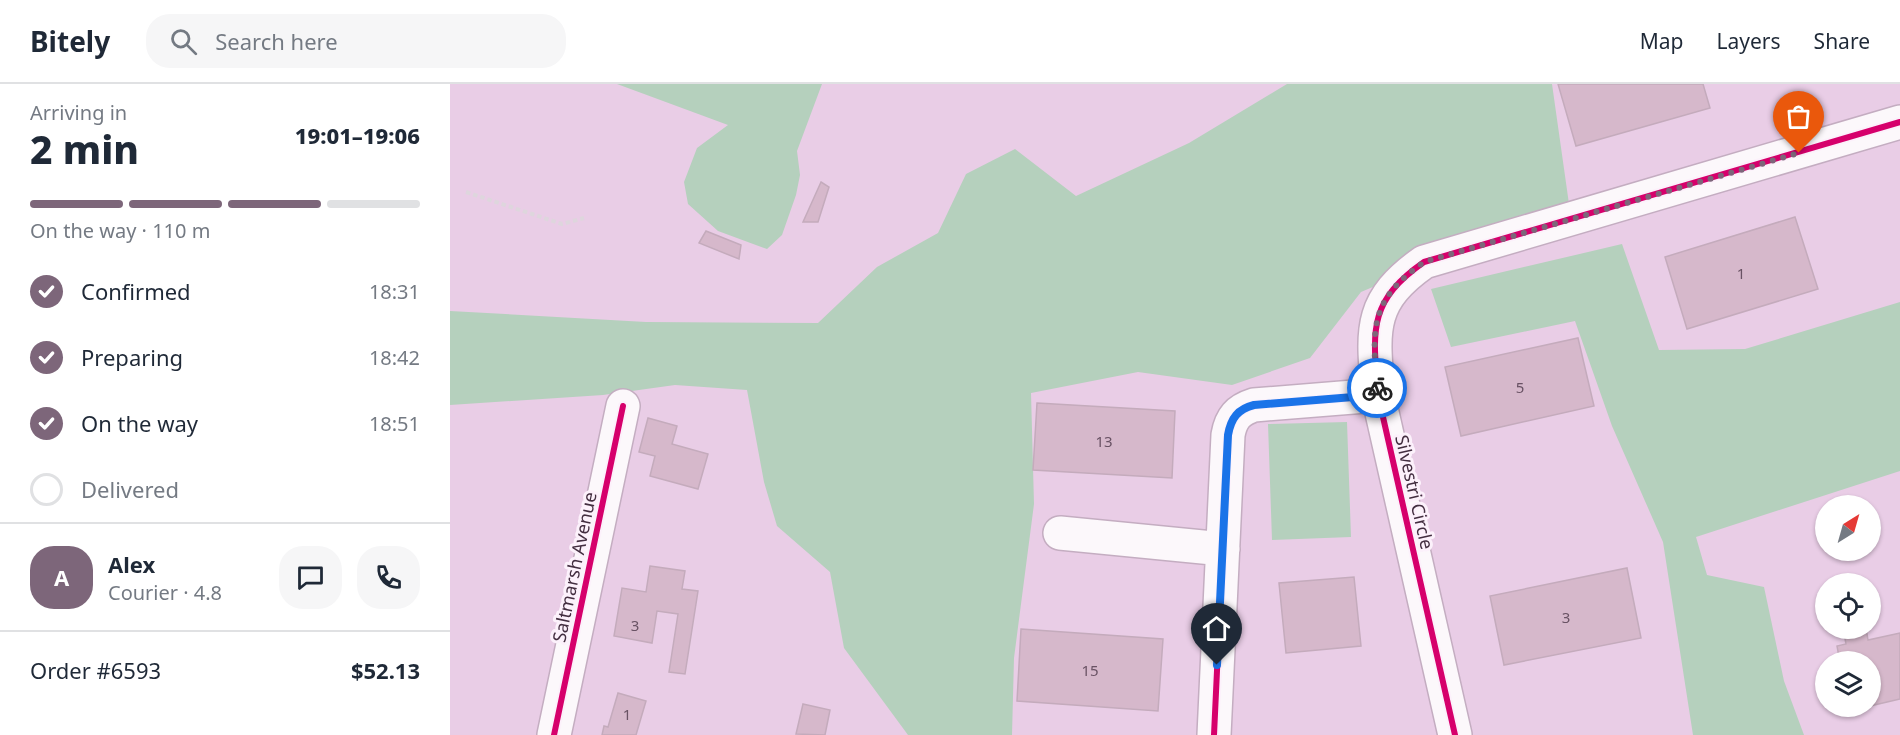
<!DOCTYPE html>
<html lang="en">
<head>
<meta charset="utf-8">
<style>
  :root { --surface:#fff; --page:#f6f6f7; --text:#1f2937; --muted:#747a83; --line:#e0e1e3; --accent:#7d667a }
  body { margin:0; font-family:"Noto Sans",sans-serif; background:var(--page); color:var(--text); height:100vh; display:flex; flex-direction:column; font-size:22px; white-space:nowrap }
  * { box-sizing:border-box; margin:0 }
  p { font-size:20px; color:var(--muted) }
  .icon { flex:none; width:33px; height:33px; fill:none; stroke:currentColor; stroke-width:2; stroke-linecap:round; stroke-linejoin:round }
  .map { position:relative; flex:1; overflow:hidden }
  .sheet { display:flex; flex-direction:column; background:var(--surface); width:450px }
  .sheet>* { flex:none }
  .needle { width:39px; rotate:37deg }
  .tools { position:absolute; left:1365px; top:411px; display:grid; gap:12px }
  .tools a { display:grid; place-items:center; width:66px; height:66px; border-radius:50%; background:var(--surface); box-shadow:0 2px 4px #0004; font-size:30px }
  .pin { position:absolute; display:grid; place-items:center; width:51px; height:51px; color:#fff; margin:-62px -26px; border-radius:50% 50% 50% 0; rotate:-45deg; box-shadow:0 0 6px #0007 }
  .pin .icon { rotate:45deg }
  .courier { position:absolute; display:grid; place-items:center; width:60px; height:60px; margin:-30px; border:4px solid #1a73e8; border-radius:50%; background:#fff; color:#222; box-shadow:0 2px 8px #0007 }
  .summary em { font-style:normal; font-weight:800 }
  .summary div { display:flex; flex-direction:column-reverse }
  .summary { display:flex; align-items:center; justify-content:space-between; height:102px; padding:0 30px }
  h1 { font-size:39px; font-weight:800; line-height:45px }
  .bar { display:grid; grid-template-columns:repeat(4,1fr); gap:9px 6px; align-content:center; height:72px; padding:0 30px }
  .bar i { height:8px; border-radius:4px; background:var(--line) }
  .bar .active { background:var(--accent) }
  .bar p { grid-column:span 4 }
  .line { display:flex; align-items:center; gap:15px; padding:0 30px; border-top:2px solid var(--line) }
  .line div { flex:1 }
  .round { display:grid; place-items:center; flex:none; width:63px; height:63px; border-radius:24px; background:var(--page) }
  ol { padding:0 30px; list-style:none }
  li { display:flex; align-items:center; gap:18px; height:66px }
  li p { margin-inline-start:auto }
  li .icon { padding:6px; border-radius:50%; background:var(--accent); color:#fff; stroke-width:4 }
  li:last-child { color:var(--muted) }
  li i { width:33px; height:33px; border:3px solid var(--line); border-radius:50% }
  header { display:flex; align-items:center; gap:36px; box-sizing:border-box; height:84px; padding:0 30px; background:var(--surface); border-bottom:2px solid var(--line) }
  header strong { font-size:28px }
  nav { display:flex; gap:33px; margin-inline-start:auto; font-size:21px }
  .search { width:420px; height:54px; background:var(--page); display:flex; align-items:center; gap:15px; box-sizing:border-box; padding:0 21px; border-radius:24px; color:var(--muted); font-size:22px }
  main { display:flex; flex:1; min-height:0 }
  .map>svg:first-child { display:block }
  .green { fill:#b5d0bd }
  .building { fill:#d6b8cb; stroke:#c4abbc; stroke-width:1.5 }
  .lines { fill:none; stroke-linecap:round; stroke-linejoin:round }
  .minor-casing { stroke:#c4adc1; stroke-width:36 }
  .path { stroke:#ded6dd; stroke-width:4; stroke-dasharray:4.5 3; stroke-linecap:butt }
  .minor { stroke:#fcf8fb; stroke-width:33 }
  .cycleway-casing { stroke:#fcf1fb; stroke-width:10 }
  .cycleway { stroke:#d6006c; stroke-width:6 }
  .done { stroke:#7d667a; stroke-width:6; stroke-dasharray:0 10.8 }
  .route { stroke:#1a73e8; stroke-width:8 }
  .labels { text-anchor:middle; dominant-baseline:central; stroke-width:6; stroke-linejoin:round; paint-order:stroke }
  .number-label { font-size:15px; fill:#695264 }
  .street-label { font-size:18px; fill:#432e40; stroke:#fcf1fb }
</style>
</head>
<body>
<header>
<strong>Bitely</strong>
<div class="search"><svg class="icon" aria-label="search" viewBox="0 0 24 24"><circle cx="10" cy="10" r="6"/><path d="M15 15l6 6"/></svg>Search here</div>
<nav><a>Map</a><a>Layers</a><a>Share</a></nav>
</header>
<main>
<section class="sheet">
<div class="summary"><div><h1>2 min</h1><p>Arriving in</p></div><em>19:01–19:06</em></div>
<div class="bar"><i class="active"></i><i class="active"></i><i class="active"></i><i></i><p>On the way · 110 m</p></div>
<ol>
<li><svg class="icon" aria-label="check" viewBox="0 0 24 24"><path d="M5 12l5 5 9-10"/></svg>Confirmed<p>18:31</p></li>
<li><svg class="icon" aria-label="check" viewBox="0 0 24 24"><path d="M5 12l5 5 9-10"/></svg>Preparing<p>18:42</p></li>
<li><svg class="icon" aria-label="check" viewBox="0 0 24 24"><path d="M5 12l5 5 9-10"/></svg>On the way<p>18:51</p></li>
<li><i></i>Delivered</li>
</ol>
<div class="line" style="height:108px"><b class="round" style="background:var(--accent);color:#fff">A</b><div><b>Alex</b><p>Courier · 4.8</p></div><a class="round"><svg class="icon" aria-label="chat" viewBox="0 0 24 24"><path d="M4 5h16v11H9l-5 4z"/></svg></a><a class="round"><svg class="icon" aria-label="phone" viewBox="0 0 24 24"><path d="M5 4h4l2 5-3 2q2 4 5 5l2-3 5 2v4C11 20 4 13 5 4z"/></svg></a></div>
<div class="line" style="height:78px"><div>Order #6593</div><b>$52.13</b></div>
</section>
<div class="map">
<svg width="1450" height="651" viewBox="0 0 1450 651">
  <rect width="100%" height="100%" fill="#e9cde6"/>
  <path class="green" d="M167,0h205l-25,67 3,24 -4,20 -14,40 -15,14 -49,-18 -30,-27 -4,-22 13,-34 31,-23z
    M837,0h265l17,120 -208,88 -51,66 -78,27 -94,-13 -107,21 3,111 -20,154 -2,77h-104l-64,-87 -14,-76 -53,-46 -13,-44 -17,-92 -72,-5 -72,10 -153,10v-94l196,11 172,1 59,-56 61,-34 28,-59 49,-25 61,47 113,-53z
    M1172,160l37,106 86,-1 155,-47v169l-204,66 11,38 57,12 20,94 20,54h-111l-30,-193 -51,-116 -37,-105 -124,26 -20,-58z
    M897,338l4,115 -79,3 -4,-116z"/>
  <path class="building" d="M1108,0h145l7,24 -134,38z
    M371,98l8,5 -11,35h-15z
    M1345,133l23,72 -131,40 -22,-72z
    M256,147l35,14 -2,14 -40,-16z
    M1128,254l16,68 -133,30 -16,-69z
    M587,319l138,8 -3,67 -139,-8z
    M198,334l29,8 -5,18 36,10 -10,35 -48,-13 5,-20 -16,-4z
    M200,482l35,5 -3,18 16,2 -13,83 -16,-2 9,-58 -21,-3 -5,32 -38,-7 8,-48 24,4z
    M1177,484l14,70 -137,27 -14,-69z
    M904,493l7,69 -75,7 -7,-70z
    M1393,544h23l2,12 32,-7v66l-30,7v-44h-30l-3,-16 9,-2z
    M571,545l142,10 -5,72 -141,-10z
    M168,609l28,8 -10,34h-34l2,-9 4,1z
    M353,620l27,6 -5,25 -29,-1z"/>
  <g class="lines">
    <defs>
      <path id="minor" d="M928,311c-5,-64 -11,-93 46,-133l476,-140
        M610,449l163,16
        M104,651l69,-329
        M764,651l14,-300c3,-17 10,-25 26,-30l124,-10 77,340"/>
    </defs>
    <use href="#minor" class="minor-casing"/>
    <path class="path" d="M16,108l96,32 22,-6"/>
    <use href="#minor" class="minor"/>
    <defs>
      <path id="cycleway" d="M928,311c-5,-64 -11,-93 46,-133l476,-140
        M104,651l69,-329
        M764,651l14,-300c3,-17 10,-25 26,-30l124,-10 77,340"/>
    </defs>
    <use href="#cycleway" class="cycleway-casing"/>
    <use href="#cycleway" class="cycleway"/>
  </g>
  <g class="lines">
    <path class="done" d="M927,304c-5,-61 -7,-88 47,-126l375,-109"/>
    <path class="route" d="M767,581l11,-230c3,-17 10,-26 26,-30l124,-10 -1,-7"/>
  </g>
  <g class="labels">
    <g class="number-label">
      <text x="1291" y="189">1</text>
      <text x="1070" y="303">5</text>
      <text x="654" y="357">13</text>
      <text x="1116" y="533">3</text>
      <text x="185" y="541">3</text>
      <text x="640" y="586">15</text>
      <text x="177" y="630">1</text>
    </g>
    <g class="street-label">
      <text transform="translate(965 408) rotate(77)">Silvestri Circle</text>
      <text transform="translate(124 483) rotate(-78)">Saltmarsh Avenue</text>
    </g>
  </g>
</svg>
<div class="tools">
<a><svg class="needle" viewBox="-14 -14 28 28"><path d="M0-13l5 13h-10z" fill="#e53935"/><path d="M0 13l5-13h-10z" fill="#747a83"/></svg></a>
<a><svg class="icon" aria-label="locate" viewBox="0 0 24 24"><circle cx="12" cy="12" r="6"/><path d="M12 2v4M12 18v4M2 12h4M18 12h4"/></svg></a>
<a><svg class="icon" aria-label="layers" viewBox="0 0 24 24"><path d="M12 4l9 5-9 5-9-5zM3 14l9 5 9-5"/></svg></a>
</div>
<div class="pin" style="left:1349px;top:69px;background:#ea580c"><svg class="icon" aria-label="bag" viewBox="0 0 24 24"><path d="M5 8h14l-1 12H6zM9 8a3 3 0 0 1 6 0"/></svg></div>
<div class="pin" style="left:767px;top:581px;background:#1f2937"><svg class="icon" aria-label="home" viewBox="0 0 24 24"><path d="M3 11l9-7 9 7M6 9v11h12V9"/></svg></div>
<div class="courier" style="left:927px;top:304px"><svg class="icon" aria-label="bike" viewBox="0 0 24 24"><circle cx="6" cy="16" r="4"/><circle cx="18" cy="16" r="4"/><path d="M6 16l4-8h5l3 8M10 8l3 8H6M13 5h3"/></svg></div>
</div>
</main>
</body>
</html>
